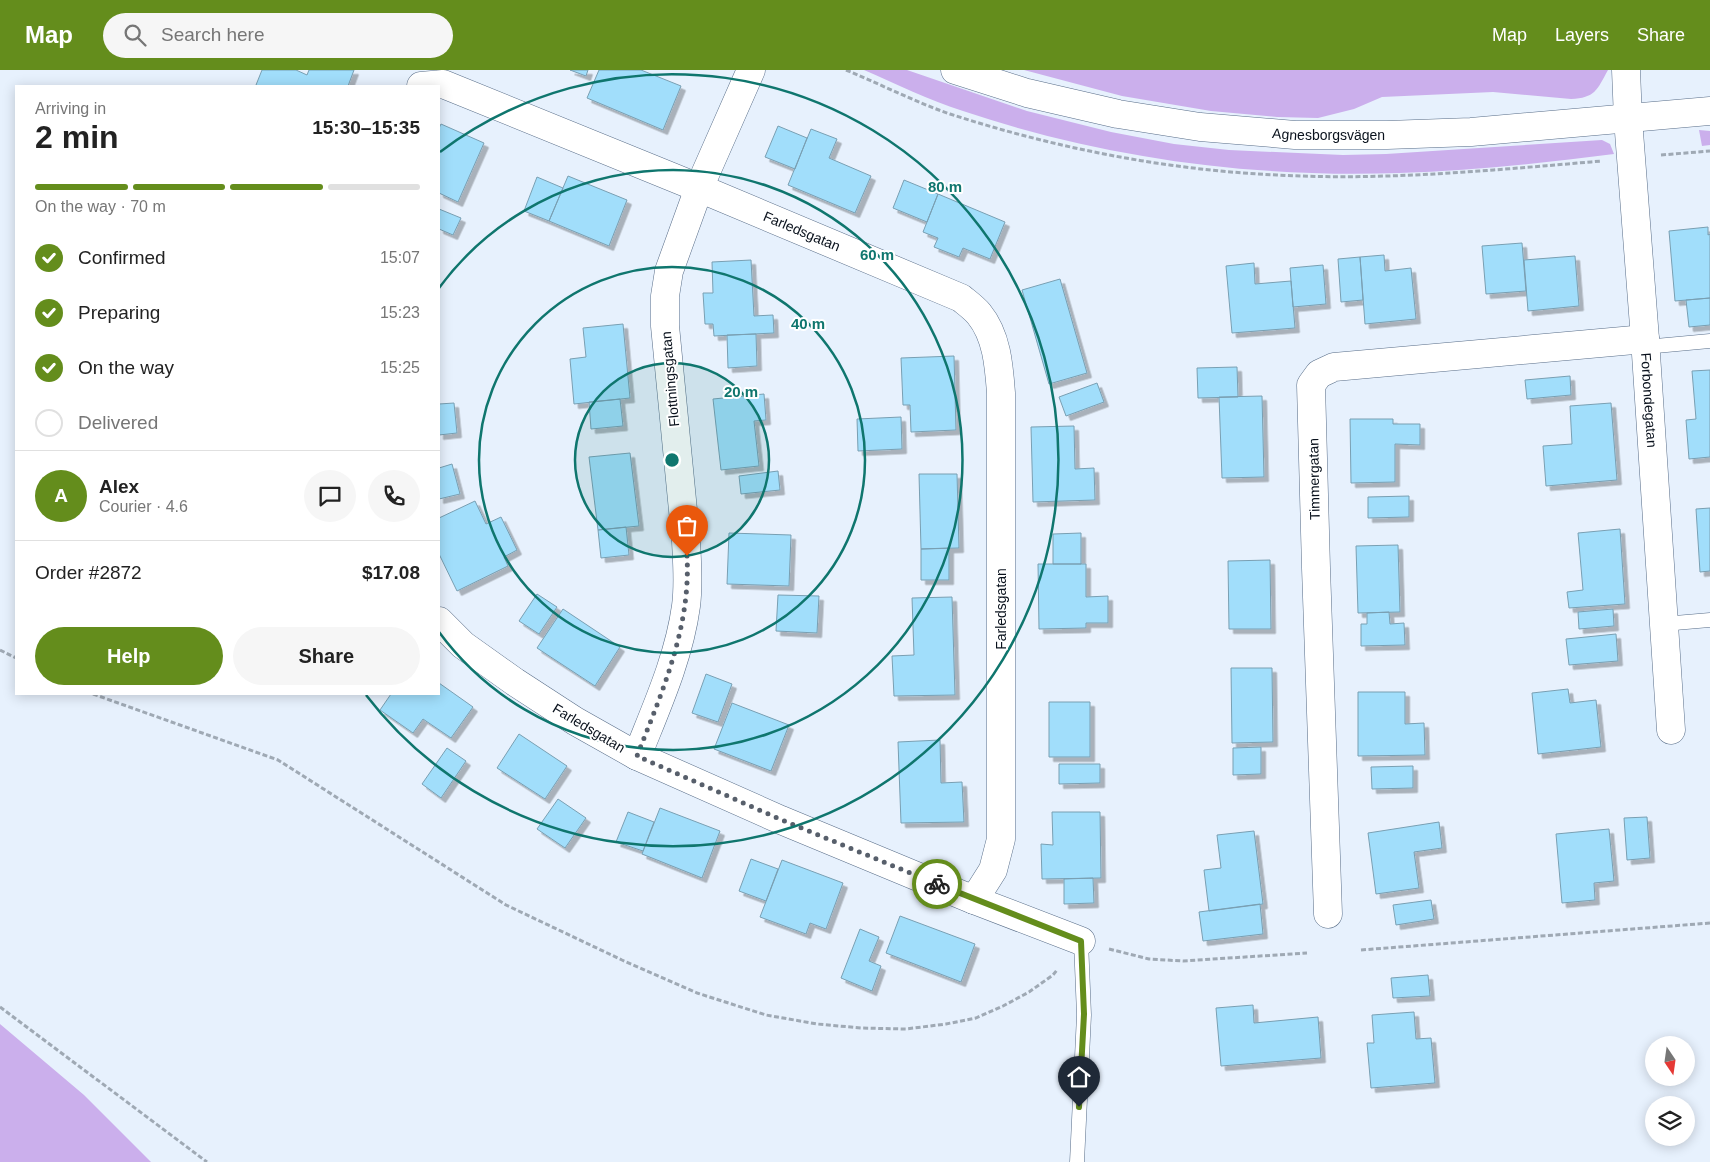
<!DOCTYPE html>
<html lang="en">
<head>
<meta charset="utf-8">
<style>
  :root { --surface:#fff; --page:#f6f6f6; --text:#222; --muted:#767676; --line:#e0e0e0; --accent:#648d1c }
  body { margin:0; font-family:Helvetica,sans-serif; background:var(--page); color:var(--text); height:100vh; display:flex; flex-direction:column; font-size:19px; white-space:nowrap }
  * { box-sizing:border-box; margin:0 }
  p { font-size:16px; color:var(--muted) }
  .icon { flex:none; width:28px; height:28px; fill:none; stroke:currentColor; stroke-width:2; stroke-linecap:round; stroke-linejoin:round }
  .map { position:relative; flex:1; overflow:hidden }
  .drawer { position:absolute; left:15px; top:15px; width:425px; height:610px; display:flex; flex-direction:column; background:var(--surface); border-radius:0px; box-shadow:0 2px 12px #0003 }
  .drawer>* { flex:none }
  .needle { width:32px; rotate:167deg }
  .buttons { position:absolute; left:1645px; top:966px; display:grid; gap:10px }
  .buttons a { display:grid; place-items:center; width:50px; height:50px; border-radius:50%; background:var(--surface); box-shadow:0 2px 12px #0003; font-size:25px }
  .pin { position:absolute; display:grid; place-items:center; width:42px; height:42px; color:#fff; margin:-51px -21px; border-radius:50% 50% 50% 0; rotate:-45deg; box-shadow:0 0 5px #0007 }
  .pin .icon { rotate:45deg }
  .courier { position:absolute; display:grid; place-items:center; width:50px; height:50px; margin:-25px; border:4px solid #648d1c; border-radius:50%; background:#fff; color:#222; box-shadow:0 1px 6px #0007 }
  .summary em { font-style:normal; font-weight:700 }
  .summary div { display:flex; flex-direction:column-reverse }
  .summary { display:flex; align-items:center; justify-content:space-between; height:85px; padding:0 20px }
  h1 { font-size:32px; font-weight:700; line-height:38px }
  .bar { display:grid; grid-template-columns:repeat(4,1fr); gap:8px 5px; align-content:center; height:60px; padding:0 20px }
  .bar i { height:6px; border-radius:4px; background:var(--line) }
  .bar .active { background:var(--accent) }
  .bar p { grid-column:span 4 }
  .line { display:flex; align-items:center; gap:12px; padding:0 20px; border-top:1px solid var(--line) }
  .line div { flex:1 }
  .round { display:grid; place-items:center; flex:none; width:52px; height:52px; border-radius:26px; background:var(--page) }
  ol { padding:0 20px; list-style:none }
  li { display:flex; align-items:center; gap:15px; height:55px }
  li p { margin-inline-start:auto }
  li .icon { padding:5px; border-radius:50%; background:var(--accent); color:#fff; stroke-width:4 }
  li:last-child { color:var(--muted) }
  li i { width:28px; height:28px; border:2px solid var(--line); border-radius:50% }
  .cta { display:flex; gap:10px; margin-top:auto; padding:10px 20px }
  .cta a { flex:1; height:58px; border-radius:30px; background:var(--accent); color:#fff; font-size:20px; font-weight:700; line-height:58px; text-align:center }
  .cta a+a { background:var(--page); color:var(--text) }
  header { display:flex; align-items:center; gap:30px; box-sizing:border-box; height:70px; padding:0 25px; background:var(--accent); color:#fff }
  header strong { font-size:24px }
  nav { display:flex; gap:28px; margin-inline-start:auto; font-size:18px }
  .search { width:350px; height:45px; background:var(--page); display:flex; align-items:center; gap:12px; box-sizing:border-box; padding:0 18px; border-radius:28px; color:var(--muted); font-size:19px }
  .map>svg:first-child { display:block }
  .green { fill:#cbafec }
  .building { fill:#a1defb; stroke:#799fb2; filter:url(#shadow) }
  .lines { fill:none; stroke-linecap:round; stroke-linejoin:round }
  .lane-casing { stroke:#586d88; stroke-width:15 }
  .street-casing { stroke:#586d88; stroke-width:29 }
  .secondary-casing { stroke:#586d88; stroke-width:29 }
  .path { stroke:#9fa9b4; stroke-width:3; stroke-dasharray:5 2.5; stroke-linecap:butt }
  .lane { stroke:#fff; stroke-width:14 }
  .street { stroke:#fff; stroke-width:28 }
  .secondary { stroke:#fff; stroke-width:28 }
  .done { stroke:#575f6b; stroke-width:5; stroke-dasharray:0 9 }
  .route { stroke:#648d1c; stroke-width:6 }
  .ring { fill:none; stroke:#0f766e; stroke-width:2.5 }
  .labels { text-anchor:middle; dominant-baseline:central; stroke-width:4; stroke-linejoin:round; paint-order:stroke }
  .street-label { font-size:14px; fill:#09111c; stroke:#fff }
  .centre { fill:#0f766e; stroke:#fff; stroke-width:2.5 }
  .ring-label { font-size:15px; text-anchor:middle; font-weight:bold; fill:#0f766e; stroke:#fff; stroke-width:4; stroke-linejoin:round; paint-order:stroke }
</style>
</head>
<body>
<header>
<strong>Map</strong>
<div class="search"><svg class="icon" aria-label="search" viewBox="0 0 24 24"><circle cx="10" cy="10" r="6"/><path d="M15 15l6 6"/></svg>Search here</div>
<nav><a>Map</a><a>Layers</a><a>Share</a></nav>
</header>
<div class="map">
<svg width="1710" height="1092" viewBox="0 0 1710 1092">
  <defs>
    <filter id="shadow"><feDropShadow dx="4.5" dy="4.5" stdDeviation="0" flood-color="#0004"/></filter>
  </defs>
  <rect width="100%" height="100%" fill="#e7f1fd"/>
  <path class="green" d="M864,0h43l120,41 84,21 63,12 55,6 114,5 43,-1 216,-14 8,4 4,10c-71,9 -143,17 -215,19 -147,5 -296,-15 -436,-62 -34,-11 -67,-27 -99,-41z
    M1024,0h584c-11,20 -13,28 -37,29l-78,-7 -111,5 -28,12 -36,9 -41,-1 -66,-6 -89,-15z
    M1699,60l11,1v14l-8,1z
    M0,954l84,71 67,67h-151z"/>
  <path class="building" d="M262,0h34l11,5 2,-5h45l-6,16h-90l-2,-1z
    M570,0h18l-2,6z
    M599,0h42l40,16 -18,44 -76,-32z
    M441,54l43,19 -26,59 -19,-9v-65z
    M778,56l29,12 -12,31 -30,-12z
    M811,59l26,10 -8,19 42,18 -16,37 -67,-28z
    M568,106l59,24 -18,46 -60,-25z
    M537,107l26,11 -14,33 -25,-10z
    M904,110l34,14 -11,28 -34,-14z
    M938,124l67,28 -15,37 -27,-11 -4,9 -25,-10 4,-9 -15,-6z
    M439,139l22,9 -8,17 -14,-6z
    M1708,157v8l2,-1v64l-35,3 -6,-70z
    M1522,173l4,48 -40,3 -4,-48z
    M1384,185l1,16 26,-3 5,51 -51,5 -5,-67z
    M1575,186l4,50 -51,5 -4,-51z
    M1360,187l3,43 -22,2 -3,-43z
    M751,190l3,56 19,-1 1,18 -60,3 -1,-12h-8l-2,-31h10l-1,-31z
    M1254,193l1,21 36,-3 4,47 -63,5 -6,-67z
    M1323,195l3,39 -33,3 -3,-39z
    M1060,209l27,94 -38,11 -27,-94z
    M1710,228v27l-21,2 -3,-27z
    M623,254l7,74 -56,6 -4,-45 16,-2 -3,-29z
    M756,264l1,32 -29,2 -1,-33z
    M954,286l2,74 -45,2 -1,-27h-7l-2,-47z
    M1237,297l1,30 -40,1 -1,-30z
    M1710,300v87l-21,2 -3,-39 10,-1 -4,-48z
    M1570,306l1,19 -44,4 -2,-19z
    M1097,313l7,19 -38,14 -7,-19z
    M764,324l2,26 -12,1 5,45 -38,4 -8,-71z
    M1262,326l2,81 -42,1 -3,-81z
    M620,329l3,27 -32,3 -2,-27z
    M454,333l3,30 -18,2v-31z
    M1611,333l6,77 -71,6 -3,-40 29,-2 -2,-38z
    M901,347l1,32 -44,2 -1,-32z
    M1350,349h43v5h27v21l-25,-1v38l-44,1z
    M1074,356l1,43 19,-1 1,32 -62,2 -2,-75z
    M630,383l9,73 -41,4 -9,-73z
    M452,394l8,30 -21,5v-31z
    M778,401l2,19 -39,4 -2,-18z
    M919,404h38l2,74 -38,1z
    M1409,426v21l-41,1v-21z
    M475,431l11,23 15,-7 16,33 -13,7 4,9 -51,25 -18,-37v-36z
    M1710,438v63l-10,1 -4,-63z
    M626,457l3,28 -28,3 -3,-28z
    M1620,459l5,75 -56,4 -2,-16 16,-2 -5,-57z
    M729,463l62,2 -2,51 -62,-2z
    M1081,463v31h-28v-30z
    M1398,475l2,67 -42,1 -2,-67z
    M949,478v32h-28v-31z
    M1270,490l1,69h-42l-1,-68z
    M1038,494h48v33l22,-1v27h-22v5l-47,1z
    M537,524l20,13 -18,27 -20,-13z
    M778,525l41,1 -2,37 -41,-2z
    M952,527l3,98 -61,1 -2,-40 22,-1 -2,-57z
    M563,539l57,38 -25,39 -58,-38z
    M1613,539l1,17 -35,3 -1,-17z
    M1389,542l1,12 14,-1 1,22 -44,1v-22h6v-11z
    M1616,564l2,27 -49,4 -3,-26z
    M1231,598h41l1,74 -41,1z
    M706,604l26,10 -14,38 -26,-9z
    M439,613l34,24 -22,31 -28,-19 -10,14 -33,-23 11,-16h48z
    M1568,619l2,14 26,-3 5,47 -63,7 -6,-61z
    M1358,622h47v32l19,-1 1,32 -67,1z
    M1049,632h41v55h-41z
    M732,633l57,22 -18,46 -57,-22z
    M519,664l48,32 -22,33 -48,-31z
    M940,670l1,43 21,-1 2,40 -63,1 -3,-81z
    M1261,677v27l-28,1v-27z
    M447,678l19,13 -25,37 -19,-14z
    M1059,694h41v19l-41,1z
    M1413,696v22l-41,1 -1,-22z
    M558,729l28,19 -21,30 -28,-19z
    M660,738l60,23 -18,47 -60,-24z
    M628,742l26,10 -11,29 -27,-9z
    M1052,742h48l1,66 -59,1 -1,-35 12,1z
    M1647,747l3,41 -23,2 -3,-42z
    M1439,752l3,26 -28,4 5,36 -43,6 -8,-61z
    M1609,759l5,52 -20,2 1,17 -33,3 -6,-69z
    M1254,761l9,73 -54,7 -5,-41 17,-2 -4,-33z
    M751,789l27,10 -12,32 -27,-10z
    M782,790l61,23 -17,46 -16,-6 -4,11 -46,-17z
    M1093,808l1,25 -30,1v-25z
    M1431,830l3,19 -38,6 -3,-20z
    M1260,834l3,30 -60,7 -4,-29z
    M900,846l75,28 -14,38 -75,-29z
    M860,859l19,8 -10,24 12,5 -9,25 -31,-13z
    M1428,905l2,21 -37,2 -2,-20z
    M1253,935l1,18 64,-6 3,41 -100,8 -5,-58z
    M1414,942l2,27 15,-1 4,45 -64,5 -4,-45h7l-2,-28z"/>
  <g class="lines">
    <defs>
      <path id="lane" d="M1645,277l65,-6
        M1663,554l47,-4
        M1077,1092l7,-147 -3,-74"/>
      <g id="street">
        <path id="s1" d="M1626,0l2,49 17,220 26,391"/>
        <path id="s2" d="M421,16l22,-2 256,104 262,110c6,5 13,10 18,16 18,22 20,52 22,79v446l-8,31 -19,30 -193,-80 -144,-64 -62,-35 -60,-39 -52,-37 -24,-24"/>
        <path d="M637,686c19,-48 42,-98 49,-150 3,-22 1,-44 0,-65l-21,-215v-30l4,-25 30,-83 52,-118"/>
        <path d="M974,830l107,41"/>
        <path d="M1328,844l-12,-346 -5,-183 8,-11 15,-7 311,-28"/>
      </g>
      <g id="secondary">
        <path id="s3" d="M955,0l72,23 91,21 82,13 95,8h92l84,-3 239,-21"/>
      </g>
    </defs>
    <use href="#lane" class="lane-casing"/>
    <use href="#street" class="street-casing"/>
    <use href="#secondary" class="secondary-casing"/>
    <path class="path" d="M846,0c34,14 69,32 104,44 105,34 216,56 327,61 109,6 217,-5 325,-14
      M1661,85l49,-4
      M0,580l16,8
      M93,624l185,66 228,145 116,55 75,33 69,22 51,9 44,4 45,1 40,-5 30,-6 27,-12 26,-14 24,-17 4,-5
      M1109,879l40,10 34,2 124,-8
      M1361,880l349,-27
      M0,937l207,155"/>
    <use href="#lane" class="lane"/>
    <use href="#street" class="street"/>
    <use href="#secondary" class="secondary"/>
  </g>
  <g class="lines">
    <path class="done" d="M687,486c4,71 -25,136 -50,200l145,64 155,64"/>
    <path class="route" d="M937,814l144,57 3,73 -5,93"/>
  </g>
  <circle cx="672" cy="390" r="97" fill="#0f766e" fill-opacity=".12"/>
  <g class="ring">
    <circle cx="672" cy="390" r="97"/>
    <circle cx="672" cy="390" r="193"/>
    <path d="M439 218A290 290 0 1 1 439 562"/>
    <path d="M440 82A386 386 0 1 1 366 625"/>
  </g>
  <g class="labels">
    <g class="street-label">
      <text stroke="none"><textPath href="#s3" startOffset="381">Agnesborgsvägen</textPath></text>
      <text stroke="none"><textPath href="#s2" startOffset="410">Farledsgatan</textPath></text>
      <text transform="translate(670 309) rotate(-95)">Flottningsgatan</text>
      <text stroke="none"><textPath href="#s1" startOffset="331">Forbondegatan</textPath></text>
      <text transform="translate(1314 409) rotate(-91)">Timmergatan</text>
      <text transform="translate(1001 539) rotate(-90)">Farledsgatan</text>
      <text transform="translate(589 658) rotate(31)">Farledsgatan</text>
    </g>
  </g>
  <circle cx="672" cy="390" r="8" class="centre"/>
  <g class="ring-label">
    <text x="945" y="122">80 m</text>
    <text x="877" y="190">60 m</text>
    <text x="808" y="259">40 m</text>
    <text x="741" y="327">20 m</text>
  </g>
</svg>
<div class="buttons">
<a><svg class="needle" viewBox="-14 -14 28 28"><path d="M0-13l5 13h-10z" fill="#e53935"/><path d="M0 13l5-13h-10z" fill="#767676"/></svg></a>
<a><svg class="icon" aria-label="layers" viewBox="0 0 24 24"><path d="M12 4l9 5-9 5-9-5zM3 14l9 5 9-5"/></svg></a>
</div>
<div class="pin" style="left:687px;top:486px;background:#ea580c"><svg class="icon" aria-label="bag" viewBox="0 0 24 24"><path d="M5 8h14l-1 12H6zM9 8a3 3 0 0 1 6 0"/></svg></div>
<div class="pin" style="left:1079px;top:1037px;background:#1f2937"><svg class="icon" aria-label="home" viewBox="0 0 24 24"><path d="M3 11l9-7 9 7M6 9v11h12V9"/></svg></div>
<div class="courier" style="left:937px;top:814px"><svg class="icon" aria-label="bike" viewBox="0 0 24 24"><circle cx="6" cy="16" r="4"/><circle cx="18" cy="16" r="4"/><path d="M6 16l4-8h5l3 8M10 8l3 8H6M13 5h3"/></svg></div>
<section class="drawer">
<div class="summary"><div><h1>2 min</h1><p>Arriving in</p></div><em>15:30–15:35</em></div>
<div class="bar"><i class="active"></i><i class="active"></i><i class="active"></i><i></i><p>On the way · 70 m</p></div>
<ol>
<li><svg class="icon" aria-label="check" viewBox="0 0 24 24"><path d="M5 12l5 5 9-10"/></svg>Confirmed<p>15:07</p></li>
<li><svg class="icon" aria-label="check" viewBox="0 0 24 24"><path d="M5 12l5 5 9-10"/></svg>Preparing<p>15:23</p></li>
<li><svg class="icon" aria-label="check" viewBox="0 0 24 24"><path d="M5 12l5 5 9-10"/></svg>On the way<p>15:25</p></li>
<li><i></i>Delivered</li>
</ol>
<div class="line" style="height:90px"><b class="round" style="background:var(--accent);color:#fff">A</b><div><b>Alex</b><p>Courier · 4.6</p></div><a class="round"><svg class="icon" aria-label="chat" viewBox="0 0 24 24"><path d="M4 5h16v11H9l-5 4z"/></svg></a><a class="round"><svg class="icon" aria-label="phone" viewBox="0 0 24 24"><path d="M5 4h4l2 5-3 2q2 4 5 5l2-3 5 2v4C11 20 4 13 5 4z"/></svg></a></div>
<div class="line" style="height:65px"><div>Order #2872</div><b>$17.08</b></div>
<div class="cta"><a>Help</a><a>Share</a></div>
</section>
</div>
</body>
</html>
